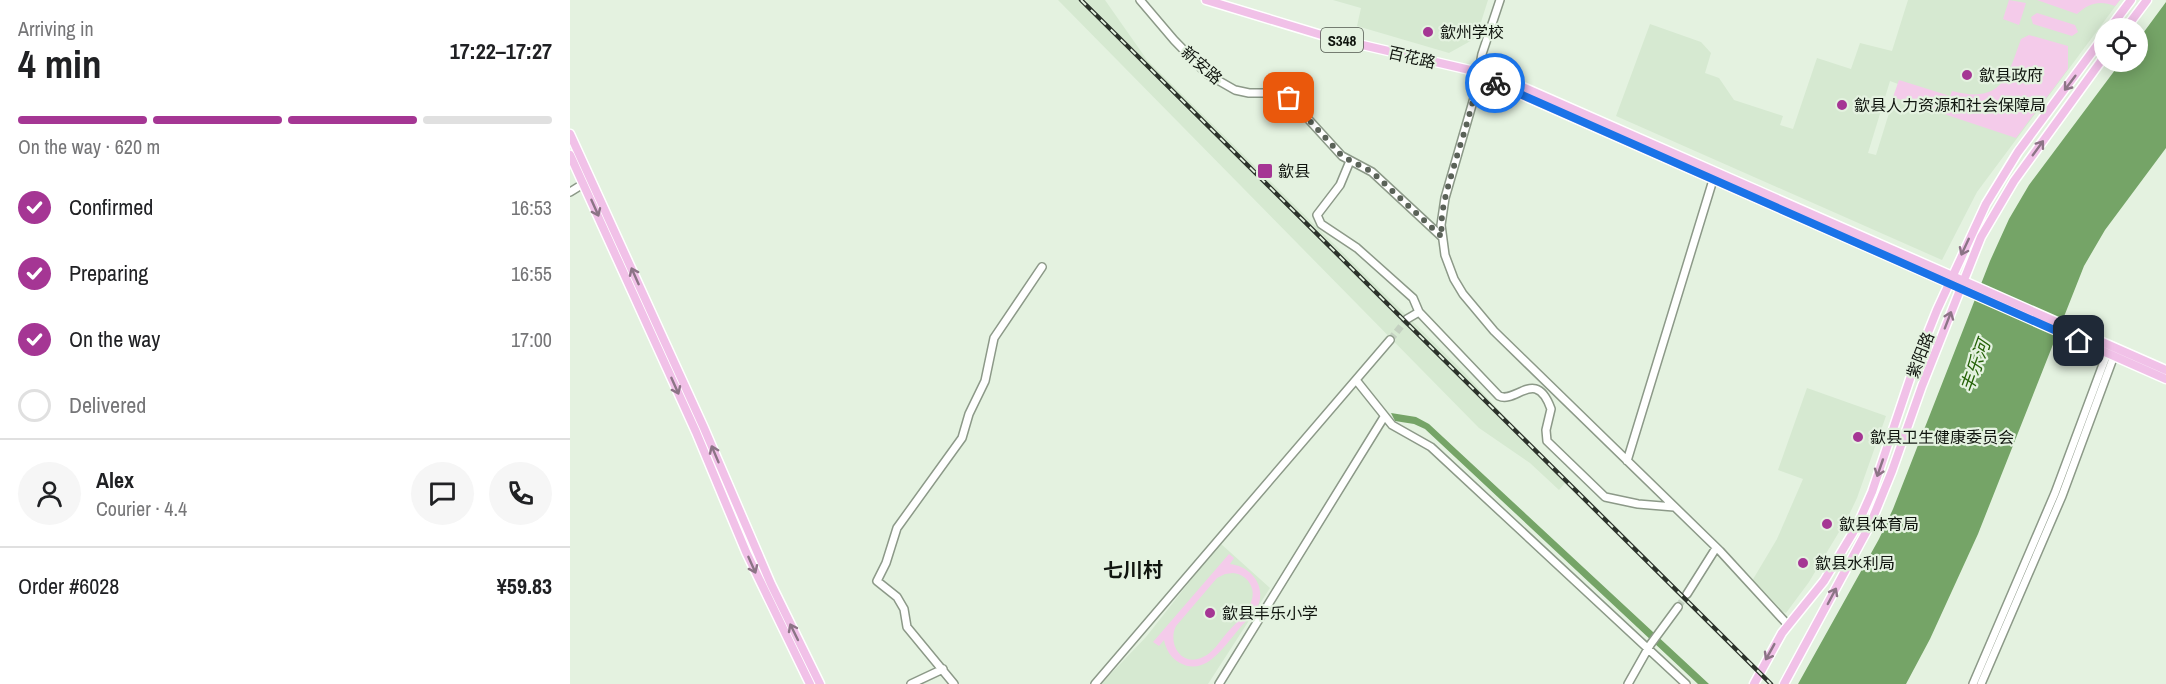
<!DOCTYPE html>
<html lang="en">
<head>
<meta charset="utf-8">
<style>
  :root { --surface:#fff; --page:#f6f6f6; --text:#202124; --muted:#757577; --line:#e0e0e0; --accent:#a53694 }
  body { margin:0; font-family:"Archivo Narrow","Noto Sans SC",sans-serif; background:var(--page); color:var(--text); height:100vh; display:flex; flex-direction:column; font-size:22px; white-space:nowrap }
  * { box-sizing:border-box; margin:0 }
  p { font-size:20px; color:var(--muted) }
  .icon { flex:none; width:33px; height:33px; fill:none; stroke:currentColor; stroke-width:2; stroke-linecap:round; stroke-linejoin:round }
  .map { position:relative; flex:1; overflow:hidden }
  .drawer { display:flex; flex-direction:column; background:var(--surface); width:570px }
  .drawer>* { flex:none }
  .controls { position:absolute; left:1524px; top:18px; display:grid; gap:12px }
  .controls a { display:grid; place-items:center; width:54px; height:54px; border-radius:50%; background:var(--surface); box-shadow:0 3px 15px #0003; font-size:30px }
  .pin { position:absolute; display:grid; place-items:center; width:51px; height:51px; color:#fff; margin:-26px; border-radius:12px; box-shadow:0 3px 9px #0006 }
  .courier { position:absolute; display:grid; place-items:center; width:60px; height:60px; margin:-30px; border:4px solid #1a73e8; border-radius:50%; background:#fff; color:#222; box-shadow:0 2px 8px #0007 }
  .summary em { font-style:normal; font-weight:700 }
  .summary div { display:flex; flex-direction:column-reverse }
  .summary { display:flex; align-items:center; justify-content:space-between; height:102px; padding:0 18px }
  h1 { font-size:39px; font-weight:700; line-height:45px }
  .bar { display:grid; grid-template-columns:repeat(4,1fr); gap:9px 6px; align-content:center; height:72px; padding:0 18px }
  .bar i { height:8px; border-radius:4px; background:var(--line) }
  .bar .selected { background:var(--accent) }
  .bar p { grid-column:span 4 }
  .line { display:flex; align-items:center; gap:15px; padding:0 18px; border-top:2px solid var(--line) }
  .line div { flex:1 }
  .round { display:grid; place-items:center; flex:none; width:63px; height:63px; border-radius:32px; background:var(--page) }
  ol { padding:0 18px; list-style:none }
  li { display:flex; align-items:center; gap:18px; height:66px }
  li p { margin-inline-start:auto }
  li .icon { padding:6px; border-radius:50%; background:var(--accent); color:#fff; stroke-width:4 }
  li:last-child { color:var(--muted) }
  li i { width:33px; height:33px; border:3px solid var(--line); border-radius:50% }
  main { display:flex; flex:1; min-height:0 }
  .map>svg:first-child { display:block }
  .built { fill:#d6e9d1; fill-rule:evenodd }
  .green { fill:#f4cbea; fill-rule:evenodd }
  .water { fill:#75a467 }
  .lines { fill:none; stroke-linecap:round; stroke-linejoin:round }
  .minor-tunnel { stroke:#c4d1c1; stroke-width:7; stroke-dasharray:7 3.5; stroke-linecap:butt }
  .minor-casing { stroke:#8c9988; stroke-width:10 }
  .major-casing { stroke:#fff; stroke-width:11 }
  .minor { stroke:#fff; stroke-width:7 }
  .major { stroke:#f1c1e8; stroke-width:8 }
  .rail-casing { stroke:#2c332b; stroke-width:4.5 }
  .rail { stroke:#e4f2e0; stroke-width:2; stroke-dasharray:7; stroke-linecap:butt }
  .oneway { stroke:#8c7486 }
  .done { stroke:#5a6258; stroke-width:6; stroke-dasharray:0 10.8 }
  .route { stroke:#1a73e8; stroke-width:8 }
  .poi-dot { fill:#a53694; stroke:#e4f2e0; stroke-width:2 }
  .labels { text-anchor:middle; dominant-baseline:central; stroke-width:4.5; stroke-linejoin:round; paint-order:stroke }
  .shield { fill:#e4f2e0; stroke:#50574e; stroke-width:1.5 }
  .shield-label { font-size:15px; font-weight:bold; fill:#10150f }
  .poi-label { font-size:16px; fill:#10150f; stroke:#e4f2e0; text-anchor:start }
  .street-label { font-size:16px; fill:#10150f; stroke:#e4f2e0 }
  .water-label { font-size:18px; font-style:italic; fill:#256208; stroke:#e4f2e0 }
  .quarter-label { font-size:20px; font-weight:bold; fill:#10150f; stroke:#e4f2e0 }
</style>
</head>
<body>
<main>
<section class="drawer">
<div class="summary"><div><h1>4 min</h1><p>Arriving in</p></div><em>17:22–17:27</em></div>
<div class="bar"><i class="selected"></i><i class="selected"></i><i class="selected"></i><i></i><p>On the way · 620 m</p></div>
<ol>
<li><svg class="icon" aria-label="check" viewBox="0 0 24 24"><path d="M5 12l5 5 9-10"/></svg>Confirmed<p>16:53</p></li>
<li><svg class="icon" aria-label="check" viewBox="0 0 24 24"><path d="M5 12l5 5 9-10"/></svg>Preparing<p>16:55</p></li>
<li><svg class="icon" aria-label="check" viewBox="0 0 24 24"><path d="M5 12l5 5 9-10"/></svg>On the way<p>17:00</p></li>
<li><i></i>Delivered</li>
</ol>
<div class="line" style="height:108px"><a class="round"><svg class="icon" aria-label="person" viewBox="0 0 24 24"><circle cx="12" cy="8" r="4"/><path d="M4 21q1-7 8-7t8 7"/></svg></a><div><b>Alex</b><p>Courier · 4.4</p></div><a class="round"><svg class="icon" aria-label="chat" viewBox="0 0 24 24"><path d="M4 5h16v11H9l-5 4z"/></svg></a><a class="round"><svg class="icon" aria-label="phone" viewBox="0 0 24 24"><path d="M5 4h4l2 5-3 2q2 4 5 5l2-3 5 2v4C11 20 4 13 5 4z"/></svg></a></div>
<div class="line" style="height:78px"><div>Order #6028</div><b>¥59.83</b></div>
</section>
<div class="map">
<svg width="1596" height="684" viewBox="0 0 1596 684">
  <rect width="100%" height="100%" fill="#e4f2e0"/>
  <path class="built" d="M488,0h47l42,60 317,312 101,111 -6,7 -29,-27 -51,-35z
    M763,0h155l-12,38 -27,15 -92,-27 4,-18z
    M1338,0h212l-143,192 -35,68 -326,-144 34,-92 51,18 10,11 -6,20 14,5 15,22 49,16 -3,9 13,4 24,-71 34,11 9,-26 32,8zM1320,81l8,3 -22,71 -8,-2z
    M1237,388l79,28 -29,82 -9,19 -39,65 -23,31 -5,-2 -29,-30 25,-42 26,-60 -25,-9z
    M650,543l50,45 -62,96h-107l45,-47z"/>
  <path class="green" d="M1439,0l17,3 -7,22 -16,-6z
    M1467,0h83l-5,6c-15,-6 -26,-3 -38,8z
    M1467,13l38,12 3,7 -6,4 -39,-12 -2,-7z
    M1459,35l39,11v23l-52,69 -123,-41 6,-17 51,16 2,-5c50,13 55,-13 69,-52z
    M659,554l5,4 -4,6c19,2 35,19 29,39 -3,10 -14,18 -20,26 -15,17 -33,48 -59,34 -9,-5 -14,-13 -16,-23l-5,6 -6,-4zM663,573c8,1 15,5 18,13 8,18 -14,35 -25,48 -6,7 -13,19 -23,23 -21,11 -36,-13 -27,-31l41,-48 8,-4z"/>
  <path class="water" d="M1596,2v146l-61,82 -21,36 -106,268 -48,105 -24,45h-108l81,-145 14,-30 97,-248 19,-42 20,-34 92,-123h17v-22z
    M821,413l25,4 13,7 280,260h-11l-273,-255 -11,-5 -19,-3z"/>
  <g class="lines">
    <path class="minor-tunnel" d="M820,340l17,-21
      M1108,607l9,-13"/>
    <defs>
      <path id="minor" d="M570,0l34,40 33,34 28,16 14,3h27l13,5 53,58 30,16 70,65
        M930,0l-18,54 -8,44 -29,100 -4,27 4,30 9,24 9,15 31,37 226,220 68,74
        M780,161l-10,24 -23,30 4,9 36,24 56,50 6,14 80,84c17,8 37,-29 52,13l-5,21 1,11 58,56 33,7 36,3
        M0,192l13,-8
        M837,319l12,-7
        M786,380l36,45 39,22 255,237
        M1057,461l86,-281
        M1117,594l29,-46
        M341,684l32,-15
        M384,684l-47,-57 -3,-18 -7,-12 -20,-16 9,-18 11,-35 65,-90 7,-24 16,-33 9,-43 48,-71
        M525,684l295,-344
        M649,684l165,-267
        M1058,684l22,-39 28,-38
        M1403,684l82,-191 53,-142
        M1411,684l81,-188 53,-143"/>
      <path id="major" d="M636,0l122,37 172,40 666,293
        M1540,28l21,-28
        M1556,28l21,-28
        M914,76l13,8 669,295
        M0,134l134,294 67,156 49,100
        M0,155l126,277 50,120 64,132
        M1184,684l28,-51 42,-52 33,-55 15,-34 41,-122 24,-60 49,-106 32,-52 86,-116
        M1214,684l86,-159 22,-54 30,-85 59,-149 33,-56 90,-124"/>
    </defs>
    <use href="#minor" class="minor-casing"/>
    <use href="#major" class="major-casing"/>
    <use href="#minor" class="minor"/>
    <use href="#major" class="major"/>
    <defs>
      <path id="rail" d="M511,0l690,684"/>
    </defs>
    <use href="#rail" class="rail-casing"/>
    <use href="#rail" class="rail"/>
  </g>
  <defs><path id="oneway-shaft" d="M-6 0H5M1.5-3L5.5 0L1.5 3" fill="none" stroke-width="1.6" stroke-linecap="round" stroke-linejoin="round" transform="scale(1.5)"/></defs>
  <g class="oneway">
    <use href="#oneway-shaft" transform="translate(1500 83) rotate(127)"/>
    <use href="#oneway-shaft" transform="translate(1468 148) rotate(-54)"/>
    <use href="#oneway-shaft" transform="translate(25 208) rotate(66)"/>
    <use href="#oneway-shaft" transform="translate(1395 247) rotate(115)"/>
    <use href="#oneway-shaft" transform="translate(65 276) rotate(-114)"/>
    <use href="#oneway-shaft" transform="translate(1378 320) rotate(-69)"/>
    <use href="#oneway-shaft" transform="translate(105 386) rotate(66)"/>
    <use href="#oneway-shaft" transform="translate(145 454) rotate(-113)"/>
    <use href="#oneway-shaft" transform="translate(1310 468) rotate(109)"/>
    <use href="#oneway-shaft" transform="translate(182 565) rotate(66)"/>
    <use href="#oneway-shaft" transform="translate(1262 596) rotate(-62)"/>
    <use href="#oneway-shaft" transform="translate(224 632) rotate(-116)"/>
    <use href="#oneway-shaft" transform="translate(1200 652) rotate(119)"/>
  </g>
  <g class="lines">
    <path class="done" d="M719,98l53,58 30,16 70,65c-3,-27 7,-52 14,-78 9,-29 18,-57 23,-87l16,11"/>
    <path class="route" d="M925,83l584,258"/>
  </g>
  <g class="poi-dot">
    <circle cx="858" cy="32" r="6"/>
    <circle cx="1397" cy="75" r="6"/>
    <circle cx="1272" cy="105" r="6"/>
    <rect x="687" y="163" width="16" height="16" rx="3"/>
    <circle cx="1288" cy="437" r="6"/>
    <circle cx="1257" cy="524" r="6"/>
    <circle cx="1233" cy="563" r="6"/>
    <circle cx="640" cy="613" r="6"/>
  </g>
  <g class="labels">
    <rect class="shield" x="751" y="28" width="42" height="24" rx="4.5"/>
    <g class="shield-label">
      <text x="772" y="40">S348</text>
    </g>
    <g class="poi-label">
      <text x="870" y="32">歙州学校</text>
      <text x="1409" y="75">歙县政府</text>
      <text x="1284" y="105">歙县人力资源和社会保障局</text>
      <text x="708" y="171">歙县</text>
      <text x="1300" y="437">歙县卫生健康委员会</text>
      <text x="1269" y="524">歙县体育局</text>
      <text x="1245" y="563">歙县水利局</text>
      <text x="652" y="613">歙县丰乐小学</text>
    </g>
    <g class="street-label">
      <text transform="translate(842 57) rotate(13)">百花路</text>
      <text transform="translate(632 65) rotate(41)">新安路</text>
      <text transform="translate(1350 355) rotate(-69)">紫阳路</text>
    </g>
    <g class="water-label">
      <text transform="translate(1405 366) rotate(-70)">丰乐河</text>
    </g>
    <g class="quarter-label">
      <text x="563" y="569">七川村</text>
    </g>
  </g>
</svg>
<div class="controls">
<a><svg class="icon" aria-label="locate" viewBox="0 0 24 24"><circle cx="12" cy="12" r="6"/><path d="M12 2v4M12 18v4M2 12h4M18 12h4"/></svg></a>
</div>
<div class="pin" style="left:719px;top:98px;background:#ea580c"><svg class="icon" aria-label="bag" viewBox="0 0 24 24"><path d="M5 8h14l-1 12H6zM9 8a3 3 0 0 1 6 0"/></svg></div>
<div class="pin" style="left:1509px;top:341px;background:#1f2937"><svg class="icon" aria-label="home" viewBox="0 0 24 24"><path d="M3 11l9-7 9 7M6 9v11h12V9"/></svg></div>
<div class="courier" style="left:925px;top:83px"><svg class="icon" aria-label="bike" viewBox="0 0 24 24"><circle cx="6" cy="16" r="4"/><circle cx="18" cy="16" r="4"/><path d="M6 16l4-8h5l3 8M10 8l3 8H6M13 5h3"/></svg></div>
</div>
</main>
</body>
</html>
